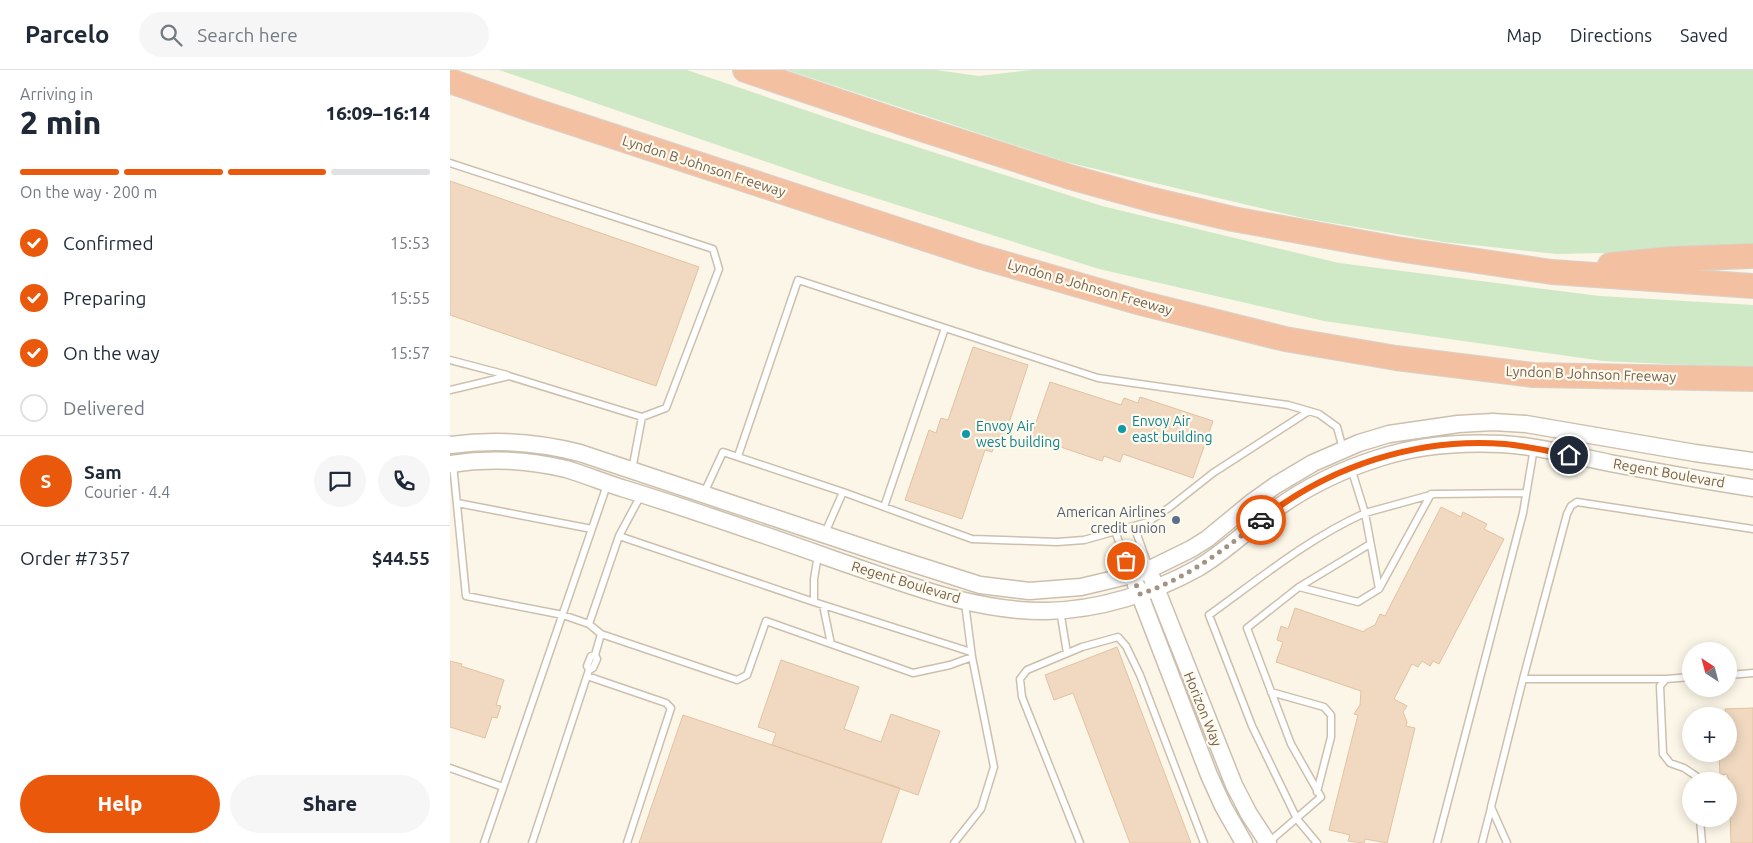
<!DOCTYPE html>
<html lang="en">
<head>
<meta charset="utf-8">
<style>
  :root { --surface:#fff; --page:#f6f6f7; --text:#1f2937; --muted:#747a83; --line:#e0e1e3; --accent:#ea580c }
  body { margin:0; font-family:Ubuntu,sans-serif; background:var(--page); color:var(--text); height:100vh; display:flex; flex-direction:column; font-size:19px; white-space:nowrap }
  * { box-sizing:border-box; margin:0 }
  p { font-size:16px; color:var(--muted) }
  .icon { flex:none; width:28px; height:28px; fill:none; stroke:currentColor; stroke-width:2; stroke-linecap:round; stroke-linejoin:round }
  .map { position:relative; flex:1; overflow:hidden }
  .sheet { display:flex; flex-direction:column; background:var(--surface); width:450px }
  .sheet>* { flex:none }
  .needle { width:32px; rotate:324deg }
  .buttons { position:absolute; left:1232px; top:572px; display:grid; gap:10px }
  .buttons a { display:grid; place-items:center; width:55px; height:55px; border-radius:50%; background:var(--surface); box-shadow:0 2px 12px #0003; font-size:25px }
  .pin { position:absolute; display:grid; place-items:center; width:42px; height:42px; color:#fff; margin:-21px; border:2px solid #fff; border-radius:50%; box-shadow:0 1px 5px #0007 }
  .courier { position:absolute; display:grid; place-items:center; width:50px; height:50px; margin:-25px; border:4px solid #ea580c; border-radius:50%; background:#fff; color:#222; box-shadow:0 1px 6px #0007 }
  .head em { font-style:normal; font-weight:800 }
  .head div { display:flex; flex-direction:column-reverse }
  .head { display:flex; align-items:center; justify-content:space-between; height:85px; padding:0 20px }
  h1 { font-size:32px; font-weight:800; line-height:38px }
  .bar { display:grid; grid-template-columns:repeat(4,1fr); gap:8px 5px; align-content:center; height:60px; padding:0 20px }
  .bar i { height:6px; border-radius:4px; background:var(--line) }
  .bar .on { background:var(--accent) }
  .bar p { grid-column:span 4 }
  .line { display:flex; align-items:center; gap:12px; padding:0 20px; border-top:1px solid var(--line) }
  .line div { flex:1 }
  .round { display:grid; place-items:center; flex:none; width:52px; height:52px; border-radius:26px; background:var(--page) }
  ol { padding:0 20px; list-style:none }
  li { display:flex; align-items:center; gap:15px; height:55px }
  li p { margin-inline-start:auto }
  li .icon { padding:5px; border-radius:50%; background:var(--accent); color:#fff; stroke-width:4 }
  li:last-child { color:var(--muted) }
  li i { width:28px; height:28px; border:2px solid var(--line); border-radius:50% }
  .primary-button { display:flex; gap:10px; margin-top:auto; padding:10px 20px }
  .primary-button a { flex:1; height:58px; border-radius:30px; background:var(--accent); color:#fff; font-size:20px; font-weight:800; line-height:58px; text-align:center }
  .primary-button a+a { background:var(--page); color:var(--text) }
  header { display:flex; align-items:center; gap:30px; box-sizing:border-box; height:70px; padding:0 25px; background:var(--surface); border-bottom:1px solid var(--line) }
  header strong { font-size:24px }
  nav { display:flex; gap:28px; margin-inline-start:auto; font-size:18px }
  .search { width:350px; height:45px; background:var(--page); display:flex; align-items:center; gap:12px; box-sizing:border-box; padding:0 18px; border-radius:28px; color:var(--muted); font-size:19px }
  main { display:flex; flex:1; min-height:0 }
  .map>svg:first-child { display:block }
  .green { fill:#cfe9c6 }
  .building { fill:#f0d9c0; stroke:#e2c2a1 }
  .lines { fill:none; stroke-linecap:round; stroke-linejoin:round }
  .service-casing { stroke:#cdbfae; stroke-width:9 }
  .tertiary-casing { stroke:#cdbfae; stroke-width:19 }
  .motorway-casing { stroke:#d8d2cd; stroke-width:26 }
  .service { stroke:#fff; stroke-width:6 }
  .tertiary { stroke:#fff; stroke-width:16 }
  .motorway { stroke:#f3c1a1; stroke-width:24 }
  .done { stroke:#a39482; stroke-width:5; stroke-dasharray:0 9 }
  .route { stroke:#ea580c; stroke-width:6 }
  .culture-dot { fill:#0f9aa8; stroke:#fefaed; stroke-width:2 }
  .service-dot { fill:#5c6f8a; stroke:#fefaed; stroke-width:2 }
  .labels { text-anchor:middle; dominant-baseline:central; stroke-width:4.5; stroke-linejoin:round; paint-order:stroke }
  .street-label { font-size:14px; fill:#74604c; stroke:#fefaed }
  .culture-label { font-size:14px; fill:#0d838f; stroke:#fefaed; text-anchor:start }
  .service-label { font-size:14px; fill:#4e5e75; stroke:#fefaed; text-anchor:end }
</style>
</head>
<body>
<header>
<strong>Parcelo</strong>
<div class="search"><svg class="icon" aria-label="search" viewBox="0 0 24 24"><circle cx="10" cy="10" r="6"/><path d="M15 15l6 6"/></svg>Search here</div>
<nav><a>Map</a><a>Directions</a><a>Saved</a></nav>
</header>
<main>
<section class="sheet">
<div class="head"><div><h1>2 min</h1><p>Arriving in</p></div><em>16:09–16:14</em></div>
<div class="bar"><i class="on"></i><i class="on"></i><i class="on"></i><i></i><p>On the way · 200 m</p></div>
<ol>
<li><svg class="icon" aria-label="check" viewBox="0 0 24 24"><path d="M5 12l5 5 9-10"/></svg>Confirmed<p>15:53</p></li>
<li><svg class="icon" aria-label="check" viewBox="0 0 24 24"><path d="M5 12l5 5 9-10"/></svg>Preparing<p>15:55</p></li>
<li><svg class="icon" aria-label="check" viewBox="0 0 24 24"><path d="M5 12l5 5 9-10"/></svg>On the way<p>15:57</p></li>
<li><i></i>Delivered</li>
</ol>
<div class="line" style="height:90px"><b class="round" style="background:var(--accent);color:#fff">S</b><div><b>Sam</b><p>Courier · 4.4</p></div><a class="round"><svg class="icon" aria-label="chat" viewBox="0 0 24 24"><path d="M4 5h16v11H9l-5 4z"/></svg></a><a class="round"><svg class="icon" aria-label="phone" viewBox="0 0 24 24"><path d="M5 4h4l2 5-3 2q2 4 5 5l2-3 5 2v4C11 20 4 13 5 4z"/></svg></a></div>
<div class="line" style="height:65px"><div>Order #7357</div><b>$44.55</b></div>
<div class="primary-button"><a>Help</a><a>Share</a></div>
</section>
<div class="map">
<svg width="1303" height="773" viewBox="0 0 1303 773">
  <rect width="100%" height="100%" fill="#fbf6e7"/>
  <path class="green" d="M49,0h188l180,61 235,75 237,57 261,33 153,9v63l-150,-7 -279,-40 -225,-52 -271,-86z
    M337,0h149l43,6 53,-6h721v180l-197,4 -112,-12 -141,-24 -237,-56z"/>
  <path class="building" d="M0,111l249,86 -43,119 -206,-71z
    M523,277l55,18 -24,73 -6,-2 -6,16 -7,-2 -23,69 -57,-19 24,-70 7,3 5,-15 7,2z
    M600,312l71,23 3,-7 14,5 2,-6 73,24 -20,57 -70,-24 -3,8 -16,-6 -2,5 -71,-24z
    M991,437l20,10 2,-5 24,12 -3,5 20,10 -65,125 -6,-3 -3,5 -8,-5 -4,6 -6,-3 -18,35 13,7 -4,6 4,10 -1,4 9,2 -28,115 -22,-4 -1,4 -16,-2 2,-6 -21,-5 29,-115 -4,-1 6,-9 1,-14 -85,-29 7,-20 -6,-2 4,-14 7,3 7,-21 69,24 1,-2 10,-5 5,-11 5,2z
    M667,577l74,196h-61l-57,-150 -19,7 -9,-25z
    M331,590l78,27 -15,42 37,13 10,-28 49,17 -22,64 -146,-50 4,-12 -18,-6z
    M0,591l12,3 -1,2 43,14 -8,25 5,1 -4,12 -5,-1 -7,21 -35,-11z
    M1303,638v135h-22l-2,-62 -2,-7 -7,1 -1,-21h10v-38h-3l-1,-7z
    M233,645l217,73 -19,55h-242z"/>
  <g class="lines">
    <defs>
      <path id="service" d="M0,93l263,86 6,20 -53,139 -24,9 -133,-41 -59,14
        M495,258l153,50 190,27 31,9 18,13 6,22
        M0,290l57,15
        M288,386l60,-176 147,48 -61,179
        M3,394l13,132 97,19 26,9
        M182,400l10,-53
        M254,423l19,-41 120,40
        M191,425l-22,41 -30,88 12,10 136,46 10,-5 19,-54 147,52 37,-8 22,-8 -7,-54
        M7,433l135,26
        M684,456l15,42
        M665,461l16,43
        M375,463l18,-41 129,47 85,3 27,-2 64,-18 22,-15 43,-34 96,-62
        M169,466l195,66
        M920,474l-71,43 59,15 21,-13 -14,-76 69,-19 92,-1
        M368,485l-4,24v23l157,50
        M929,519l52,-95
        M373,535l8,39
        M610,540l7,43
        M145,585l-4,1 -4,10 2,4 4,-2 4,-9 -2,-4 6,-21
        M1279,605l24,-2
        M137,606l79,27 5,5 -44,135
        M1241,607l-25,2 -6,7 3,68 7,9 14,5 12,8 1,5
        M1073,609l44,-165 4,-8 6,-4 176,27
        M821,622l53,15 7,8v22l-14,55
        M0,698l53,19
        M1250,749l2,24
        M819,772l52,-45 -30,-53 -44,-116 52,-41
        M34,773l123,-358
        M82,773l57,-173
        M504,773l27,-34 13,-42 -22,-110
        M630,773l-58,-146 -2,-18 7,-9 55,-23 36,-10 8,9 14,29 64,168
        M867,773l-20,-24 -45,-93 -43,-111c50,-36 100,-77 156,-102l-14,-45
        M987,773l86,-330 11,-65
        M1032,773l9,-35
        M1057,773l-16,-36 32,-128h143"/>
      <path id="tertiary" d="M0,375c44,-6 88,-3 130,8l312,104 88,28 49,6 52,-4 63,-15 47,-23 16,-10 45,-37 24,-17 37,-22 46,-20 30,-9 69,-10 35,-2 33,2 169,29 58,8
        M0,394c38,-6 79,-4 116,5 20,6 39,14 59,20 75,23 148,49 222,75 65,22 130,48 200,47 52,-1 106,-18 151,-43 24,-14 44,-33 66,-50 34,-27 74,-47 115,-60 39,-13 82,-16 123,-14 36,2 73,12 108,19 48,9 95,18 143,25
        M702,508l82,207 15,29 19,29
        M686,515l73,190 14,31 21,37"/>
      <path id="motorway" d="M295,0l164,55 161,52 83,23 80,19 164,30 155,23 201,14
        M0,11l83,29 445,146 163,47 144,36 111,19 137,17 220,4
        M1160,195l62,-6 81,-3"/>
    </defs>
    <use href="#service" class="service-casing"/>
    <use href="#tertiary" class="tertiary-casing"/>
    <use href="#motorway" class="motorway-casing"/>
    <use href="#service" class="service"/>
    <use href="#tertiary" class="tertiary"/>
    <use href="#motorway" class="motorway"/>
  </g>
  <g class="lines">
    <path class="done" d="M676,491l14,33c46,-15 84,-44 121,-74"/>
    <path class="route" d="M811,450c68,-54 157,-83 244,-76 21,2 43,7 64,11"/>
  </g>
  <g class="culture-dot">
    <circle cx="672" cy="359" r="5"/>
    <circle cx="516" cy="364" r="5"/>
  </g>
  <circle class="service-dot" cx="726" cy="450" r="5"/>
  <g class="labels">
    <g class="street-label">
      <text transform="translate(254 96) rotate(18)">Lyndon B Johnson Freeway</text>
      <text transform="translate(640 217) rotate(16)">Lyndon B Johnson Freeway</text>
      <text transform="translate(1141 304) rotate(2)">Lyndon B Johnson Freeway</text>
      <text transform="translate(1219 403) rotate(10)">Regent Boulevard</text>
      <text transform="translate(456 512) rotate(17)">Regent Boulevard</text>
      <text transform="translate(753 639) rotate(68)">Horizon Way</text>
    </g>
    <g class="culture-label">
      <text x="682" y="351">Envoy Air<tspan x="682" dy="16">east building</tspan></text>
      <text x="526" y="356">Envoy Air<tspan x="526" dy="16">west building</tspan></text>
    </g>
    <g class="service-label">
      <text x="716" y="442">American Airlines<tspan x="716" dy="16">credit union</tspan></text>
    </g>
  </g>
</svg>
<div class="buttons">
<a><svg class="needle" viewBox="-14 -14 28 28"><path d="M0-13l5 13h-10z" fill="#e53935"/><path d="M0 13l5-13h-10z" fill="#747a83"/></svg></a>
<a>+</a>
<a>−</a>
</div>
<div class="pin" style="left:676px;top:491px;background:#ea580c"><svg class="icon" aria-label="bag" viewBox="0 0 24 24"><path d="M5 8h14l-1 12H6zM9 8a3 3 0 0 1 6 0"/></svg></div>
<div class="pin" style="left:1119px;top:385px;background:#1f2937"><svg class="icon" aria-label="home" viewBox="0 0 24 24"><path d="M3 11l9-7 9 7M6 9v11h12V9"/></svg></div>
<div class="courier" style="left:811px;top:450px"><svg class="icon" aria-label="car" viewBox="0 0 24 24"><path d="M5 17H2v-5l4-1 3-4h7l3 4 3 1v5h-3M9 17h6M6 11h13"/><circle cx="7" cy="17" r="2"/><circle cx="17" cy="17" r="2"/></svg></div>
</div>
</main>
</body>
</html>
